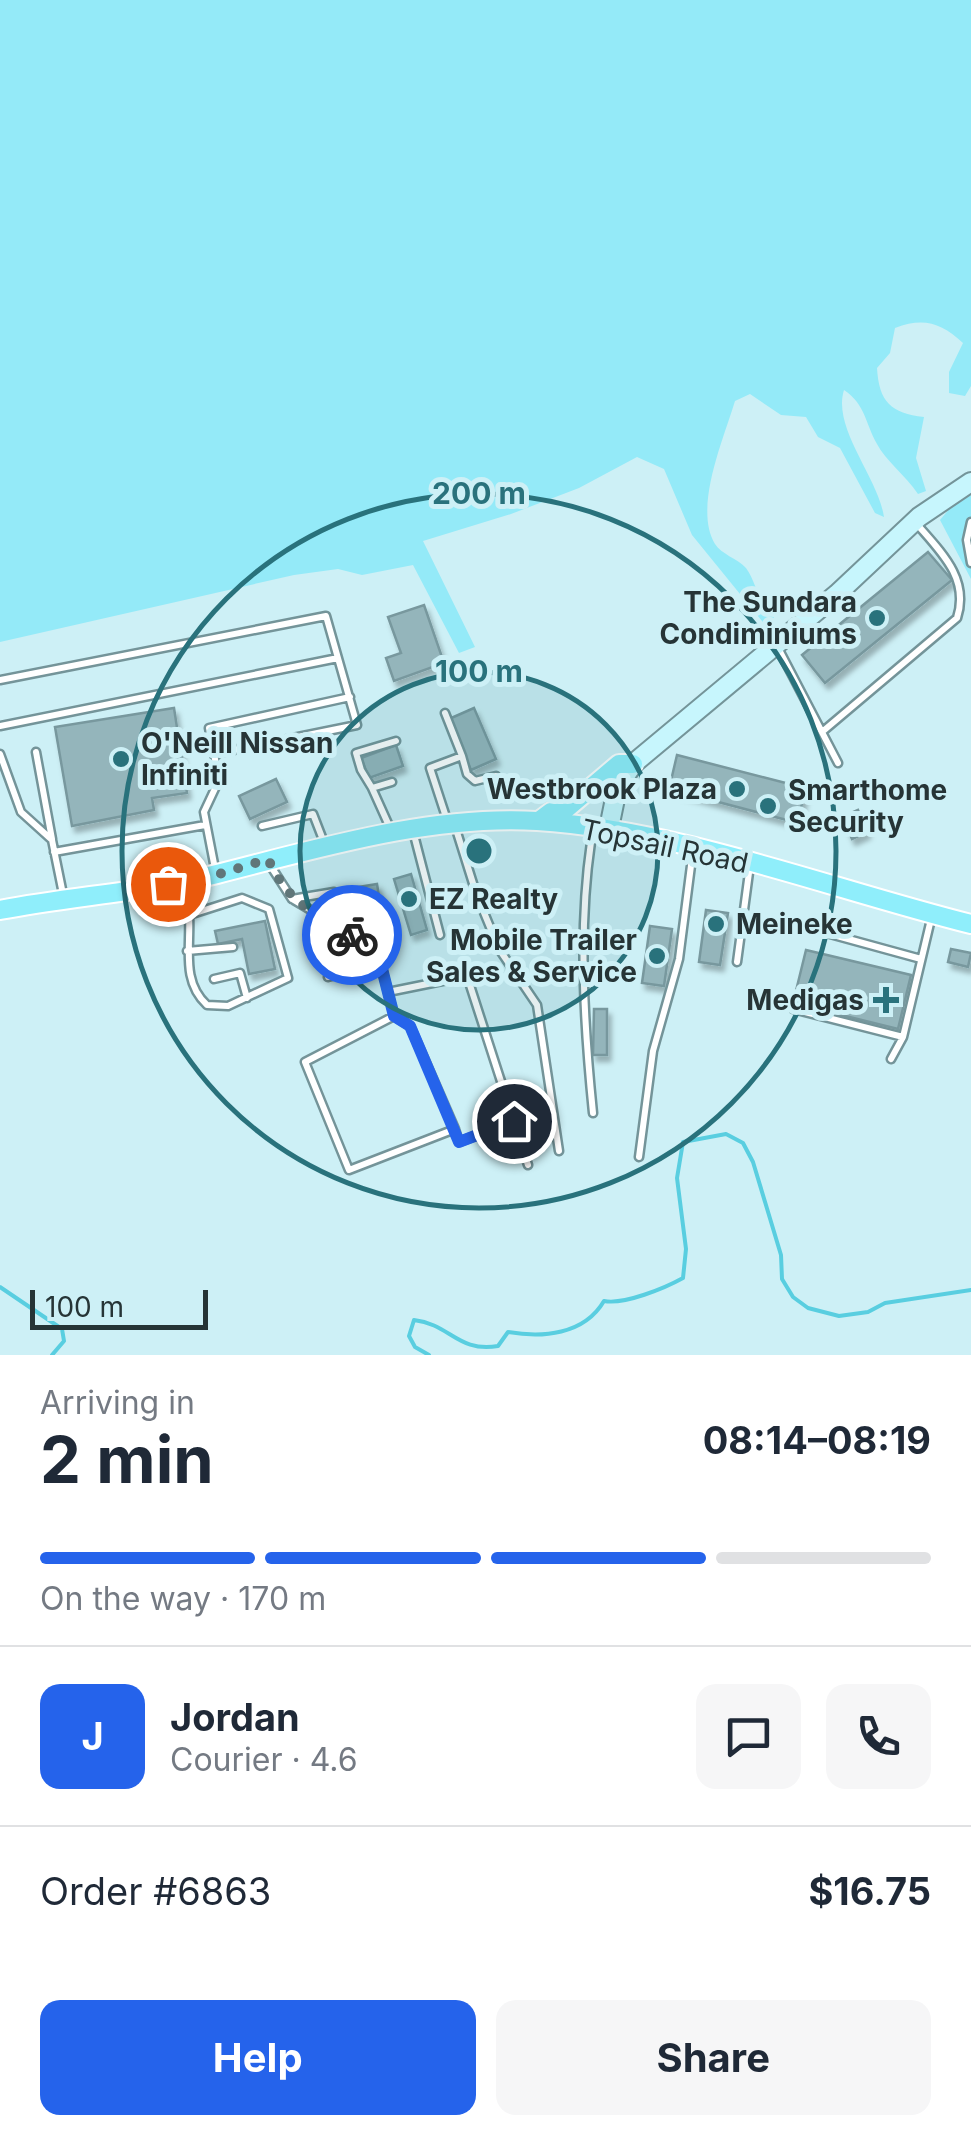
<!DOCTYPE html>
<html lang="en">
<head>
<meta charset="utf-8">
<style>
  :root { --surface:#fff; --page:#f6f6f7; --text:#1f2937; --muted:#747a83; --line:#e0e1e3; --accent:#2563eb }
  body { margin:0; font-family:Inter,sans-serif; background:var(--page); color:var(--text); height:100vh; display:flex; flex-direction:column; font-size:38px; white-space:nowrap }
  * { box-sizing:border-box; margin:0 }
  p { font-size:32px; color:var(--muted) }
  .icon { flex:none; width:55px; height:55px; fill:none; stroke:currentColor; stroke-width:2; stroke-linecap:round; stroke-linejoin:round }
  .map { position:relative; height:1355px; overflow:hidden }
  .sheet { display:flex; flex-direction:column; background:var(--surface); flex:1 }
  .sheet>* { flex:none }
  .scale { position:absolute; left:30px; bottom:25px; width:178px; box-sizing:border-box; padding-left:10px; border:5px solid #263436; border-top:0; font-size:28px; line-height:35px; white-space:nowrap; color:#263436; -webkit-text-stroke:8px #cdf0f6; paint-order:stroke }
  .pin { position:absolute; display:grid; place-items:center; width:85px; height:85px; color:#fff; margin:-42px; border:5px solid #fff; border-radius:50%; box-shadow:0 2px 10px #0007 }
  .courier { position:absolute; display:grid; place-items:center; width:100px; height:100px; margin:-50px; border:8px solid #2563eb; border-radius:50%; background:#fff; color:#222; box-shadow:0 2px 12px #0007 }
  .headline em { font-style:normal; font-weight:700 }
  .headline div { display:flex; flex-direction:column-reverse }
  .headline { display:flex; align-items:center; justify-content:space-between; height:170px; padding:0 40px }
  h1 { font-size:65px; font-weight:700; line-height:75px }
  .bar { display:grid; grid-template-columns:repeat(4,1fr); gap:15px 10px; align-content:center; height:120px; padding:0 40px }
  .bar i { height:12px; border-radius:8px; background:var(--line) }
  .bar .active { background:var(--accent) }
  .bar p { grid-column:span 4 }
  .line { display:flex; align-items:center; gap:25px; padding:0 40px; border-top:2px solid var(--line) }
  .line div { flex:1 }
  .round { display:grid; place-items:center; flex:none; width:105px; height:105px; border-radius:20px; background:var(--page) }
  .cta { display:flex; gap:20px; margin-top:auto; padding:20px 40px }
  .cta a { flex:1; height:115px; border-radius:20px; background:var(--accent); color:#fff; font-size:40px; font-weight:700; line-height:115px; text-align:center }
  .cta a+a { background:var(--page); color:var(--text) }
  .map>svg:first-child { display:block }
  .green { fill:#94eaf8 }
  .lines { fill:none; stroke-linecap:round; stroke-linejoin:round }
  .stream { stroke:#59cee0; stroke-width:4 }
  .building { fill:#94b5bb; stroke:#78989e; stroke-width:2.5; filter:url(#shadow) }
  .service-casing { stroke:#749499; stroke-width:11 }
  .secondary-casing { stroke:#749499; stroke-width:22 }
  .primary-casing { stroke:#fff; stroke-width:22 }
  .service { stroke:#fff; stroke-width:6 }
  .secondary { stroke:#c7f6fd; stroke-width:18 }
  .primary { stroke:#8feefb; stroke-width:18 }
  .done { stroke:#607679; stroke-width:10; stroke-dasharray:0 18 }
  .route { stroke:#2563eb; stroke-width:12 }
  .ring { fill:none; stroke:#29727c; stroke-width:5 }
  .poi-dot { fill:#29727c; stroke:#cdf0f6; stroke-width:4 }
  .labels { text-anchor:middle; dominant-baseline:central; stroke-width:10; stroke-linejoin:round; paint-order:stroke }
  .poi-label { font-size:28px; font-weight:bold; fill:#263436; stroke:#cdf0f6; text-anchor:end }
  .street-label { font-size:28px; fill:#263436; stroke:#cdf0f6 }
  .centre { fill:#29727c; stroke:#cdf0f6; stroke-width:5 }
  .ring-label { font-size:30px; text-anchor:middle; font-weight:bold; fill:#29727c; stroke:#cdf0f6; stroke-width:10; stroke-linejoin:round; paint-order:stroke }
</style>
</head>
<body>
<div class="map">
<svg width="971" height="1355" viewBox="0 0 971 1355">
  <defs>
    <filter id="shadow"><feDropShadow dx="3.5" dy="6" stdDeviation="2.5" flood-color="#0004"/></filter>
  </defs>
  <rect width="100%" height="100%" fill="#cdf0f6"/>
  <path class="green" d="M0,0h971v386l-6,10 -16,-3v-21l14,-29c-22,-20 -39,-26 -68,-15l-5,25 -13,15c2,34 14,45 47,49l-8,41 10,33 -8,3c-12,-18 -33,-34 -41,-50 -12,-21 -11,-39 -33,-54 -12,38 34,87 40,127l-9,-4 -35,-65 -22,-11 -12,-20 -25,-2 -31,-21 -15,7c-11,37 -42,107 -20,143 6,10 23,15 31,24 10,14 9,28 25,37l4,11 -9,10 -74,-91 -28,-66 -27,-12 -58,31 -68,26 -88,27 52,106 -16,6 -46,-88 -51,10 -24,-6 -44,6 -294,67z
    M971,495v84l-31,-59 10,-12z"/>
  <g class="lines">
    <path class="stream" d="M0,1287l62,42 2,12 -12,14
      M429,1355l-14,-8 -6,-11 5,-16c36,4 44,33 84,26l10,-14c34,6 76,3 96,-31 20,4 61,-13 79,-23l3,-29 -9,-71 6,-36 43,-8 17,9 10,19 28,93 1,24 11,18 15,11 31,8 29,-4 17,-9 86,-13"/>
  </g>
  <path class="building" d="M928,552l24,28 -127,103 -23,-28z
    M424,605l20,58 -50,18 -8,-23 15,-5 -13,-36z
    M174,708l13,85 -35,5 2,12 -82,16 -17,-99z
    M474,708l22,51 -25,11 -22,-51z
    M396,745l7,21 -34,12 -8,-20z
    M677,755l128,33 -7,35 -129,-34z
    M276,779l11,23 -37,17 -11,-23z
    M858,810l9,22 -15,7 -10,-22z
    M411,874l16,56 -16,5 -17,-56z
    M377,884l7,42 -25,4 -7,-42z
    M706,910l22,3 -8,52 -21,-3z
    M265,921l10,48 -26,5 -7,-35 -24,5 -3,-13z
    M650,926l22,3 -8,57 -22,-3z
    M951,949l20,4 -3,14 -20,-5z
    M806,950l105,25 -13,54 -105,-26z
    M594,1009h13v46h-14z"/>
  <g class="lines">
    <defs>
      <path id="service" d="M971,522l-4,18 4,23
        M777,646l61,117
        M0,680l326,-64 31,109 -143,29
        M445,713l17,43 -32,12 17,52
        M0,726l338,-68
        M822,732l135,-114c13,-40 -17,-67 -42,-96
        M36,752l16,87
        M0,754l21,58 31,28 12,59
        M462,756l5,18 8,7 21,-5
        M372,788l-11,-18 -5,-17 40,-12
        M262,826l51,-12 12,31
        M455,826l21,67 23,56 38,56 22,146
        M390,828l-18,-40 20,-6
        M413,831l27,104
        M54,852l151,-27
        M270,865l22,34 42,-7
        M216,874l-12,-62 15,-32 -10,-52 141,-31
        M184,883c1,10 4,21 5,32 2,33 -8,66 18,90l21,1 60,-28 -19,-69 -27,-11 -53,17
        M292,899l85,50 17,67 -89,46 44,108 106,-41 -45,-103 -16,-10
        M808,928l113,31
        M187,951l46,-4
        M737,962l13,-97
        M328,977l52,-14
        M214,979l26,-6 7,25
        M388,992l79,-16 61,189
        M793,1009l110,28 29,-122
        M891,1059l12,-22
        M593,1113c-9,-89 -15,-182 -2,-271l13,-10
        M455,1129l4,13 55,-21
        M639,1157l14,-106 26,-92 14,-109"/>
      <path id="secondary" d="M609,828l8,-39 16,-25 204,-170 82,-77 52,-35"/>
      <path id="primary" d="M539,821l12,-9 15,-3 53,-45h14
        M0,910c72,-14 146,-18 217,-36 103,-26 212,-59 320,-53 143,9 294,68 434,103"/>
    </defs>
    <use href="#service" class="service-casing"/>
    <use href="#secondary" class="secondary-casing"/>
    <use href="#primary" class="primary-casing"/>
    <use href="#service" class="service"/>
    <use href="#secondary" class="secondary"/>
    <use href="#primary" class="primary"/>
  </g>
  <g class="lines">
    <path class="done" d="M168,884l48,-9 52,-16c22,46 42,51 84,76"/>
    <path class="route" d="M352,935l25,14 17,67 16,10 49,116 55,-21"/>
  </g>
  <circle cx="479" cy="851" r="179" fill="#29727c" fill-opacity=".12"/>
  <g class="ring">
    <circle cx="479" cy="851" r="179"/>
    <circle cx="479" cy="851" r="357"/>
  </g>
  <g class="poi-dot">
    <circle cx="877" cy="618" r="10"/>
    <circle cx="121" cy="759" r="10"/>
    <circle cx="737" cy="789" r="10"/>
    <circle cx="768" cy="806" r="10"/>
    <circle cx="409" cy="899" r="10"/>
    <circle cx="716" cy="924" r="10"/>
    <circle cx="657" cy="956" r="10"/>
    <path d="M881 985h10v10h10v10h-10v10h-10v-10h-10v-10h10z"/>
  </g>
  <g class="labels">
    <g class="poi-label">
      <text x="857" y="602">The Sundara<tspan x="857" dy="32">Condiminiums</tspan></text>
      <text x="141" y="743" text-anchor="start">O'Neill Nissan<tspan x="141" dy="32">Infiniti</tspan></text>
      <text x="717" y="789">Westbrook Plaza</text>
      <text x="788" y="790" text-anchor="start">Smarthome<tspan x="788" dy="32">Security</tspan></text>
      <text x="429" y="899" text-anchor="start">EZ Realty</text>
      <text x="736" y="924" text-anchor="start">Meineke</text>
      <text x="637" y="940">Mobile Trailer<tspan x="637" dy="32">Sales &amp; Service</tspan></text>
      <text x="864" y="1000">Medigas</text>
    </g>
    <g class="street-label">
      <text transform="translate(665 846) rotate(12)">Topsail Road</text>
    </g>
  </g>
  <circle cx="479" cy="851" r="15" class="centre"/>
  <g class="ring-label">
    <text x="479" y="504">200 m</text>
    <text x="479" y="682">100 m</text>
  </g>
</svg>
<div class="scale">100 m</div>
<div class="pin" style="left:168px;top:884px;background:#ea580c"><svg class="icon" aria-label="bag" viewBox="0 0 24 24"><path d="M5 8h14l-1 12H6zM9 8a3 3 0 0 1 6 0"/></svg></div>
<div class="pin" style="left:514px;top:1121px;background:#1f2937"><svg class="icon" aria-label="home" viewBox="0 0 24 24"><path d="M3 11l9-7 9 7M6 9v11h12V9"/></svg></div>
<div class="courier" style="left:352px;top:935px"><svg class="icon" aria-label="bike" viewBox="0 0 24 24"><circle cx="6" cy="16" r="4"/><circle cx="18" cy="16" r="4"/><path d="M6 16l4-8h5l3 8M10 8l3 8H6M13 5h3"/></svg></div>
</div>
<section class="sheet">
<div class="headline"><div><h1>2 min</h1><p>Arriving in</p></div><em>08:14–08:19</em></div>
<div class="bar"><i class="active"></i><i class="active"></i><i class="active"></i><i></i><p>On the way · 170 m</p></div>
<div class="line" style="height:180px"><b class="round" style="background:var(--accent);color:#fff">J</b><div><b>Jordan</b><p>Courier · 4.6</p></div><a class="round"><svg class="icon" aria-label="chat" viewBox="0 0 24 24"><path d="M4 5h16v11H9l-5 4z"/></svg></a><a class="round"><svg class="icon" aria-label="phone" viewBox="0 0 24 24"><path d="M5 4h4l2 5-3 2q2 4 5 5l2-3 5 2v4C11 20 4 13 5 4z"/></svg></a></div>
<div class="line" style="height:130px"><div>Order #6863</div><b>$16.75</b></div>
<div class="cta"><a>Help</a><a>Share</a></div>
</section>
</body>
</html>
